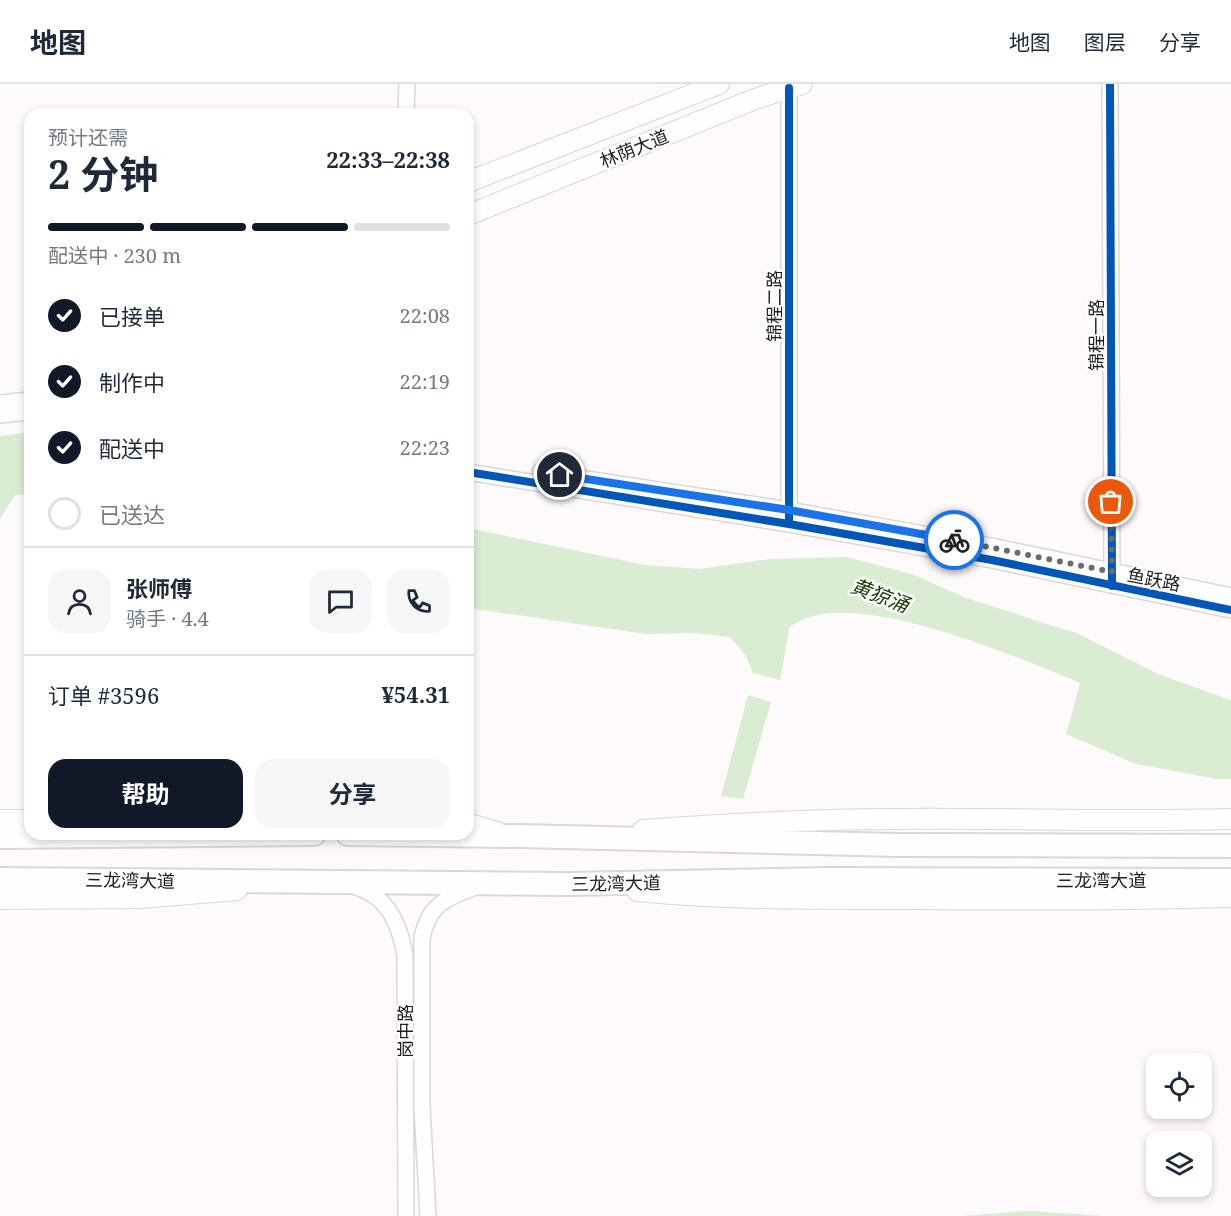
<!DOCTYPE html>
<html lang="zh">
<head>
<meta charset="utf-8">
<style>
  :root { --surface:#fff; --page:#f6f6f7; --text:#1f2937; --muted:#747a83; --line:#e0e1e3; --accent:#111827 }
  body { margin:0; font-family:"Noto Serif","Noto Sans SC",serif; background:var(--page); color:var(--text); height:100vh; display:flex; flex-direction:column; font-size:22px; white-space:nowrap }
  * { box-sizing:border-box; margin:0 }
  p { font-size:20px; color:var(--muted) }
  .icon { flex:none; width:33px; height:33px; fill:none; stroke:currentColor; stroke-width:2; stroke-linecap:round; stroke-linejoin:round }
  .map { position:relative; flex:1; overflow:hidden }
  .panel { position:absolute; left:24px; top:24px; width:450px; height:732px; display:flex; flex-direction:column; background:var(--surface); border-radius:18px; box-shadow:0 3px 9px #0003 }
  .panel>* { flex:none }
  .fabs { position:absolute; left:1146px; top:969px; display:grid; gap:12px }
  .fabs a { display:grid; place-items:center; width:66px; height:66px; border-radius:12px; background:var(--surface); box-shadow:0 3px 9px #0003; font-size:30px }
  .pin { position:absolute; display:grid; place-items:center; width:51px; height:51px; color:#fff; margin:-26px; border:3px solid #fff; border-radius:50%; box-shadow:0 2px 6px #0007 }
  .courier { position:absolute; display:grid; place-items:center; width:60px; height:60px; margin:-30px; border:4px solid #1a73e8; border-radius:50%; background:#fff; color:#222; box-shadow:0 2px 8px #0007 }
  .overview em { font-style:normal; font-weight:700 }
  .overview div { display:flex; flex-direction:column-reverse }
  .overview { display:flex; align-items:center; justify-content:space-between; height:102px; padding:0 24px }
  h1 { font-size:39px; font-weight:700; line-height:45px }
  .bar { display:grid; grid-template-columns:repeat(4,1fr); gap:9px 6px; align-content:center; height:72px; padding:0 24px }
  .bar i { height:8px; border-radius:4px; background:var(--line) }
  .bar .selected { background:var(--accent) }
  .bar p { grid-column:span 4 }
  .line { display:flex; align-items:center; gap:15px; padding:0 24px; border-top:2px solid var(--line) }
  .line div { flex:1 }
  .round { display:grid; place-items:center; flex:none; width:63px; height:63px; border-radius:18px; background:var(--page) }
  ol { padding:0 24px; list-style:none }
  li { display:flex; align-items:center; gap:18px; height:66px }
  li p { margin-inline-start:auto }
  li .icon { padding:6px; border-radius:50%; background:var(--accent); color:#fff; stroke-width:4 }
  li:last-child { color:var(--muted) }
  li i { width:33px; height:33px; border:3px solid var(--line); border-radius:50% }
  .button { display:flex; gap:12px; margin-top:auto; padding:12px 24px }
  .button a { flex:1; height:69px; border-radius:18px; background:var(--accent); color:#fff; font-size:24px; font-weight:700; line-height:69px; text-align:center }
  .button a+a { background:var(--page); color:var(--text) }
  header { display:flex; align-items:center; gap:36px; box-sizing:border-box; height:84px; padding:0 30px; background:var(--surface); border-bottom:2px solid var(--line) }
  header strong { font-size:28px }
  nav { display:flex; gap:33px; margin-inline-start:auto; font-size:21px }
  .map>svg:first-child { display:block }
  .water { fill:#daedd2 }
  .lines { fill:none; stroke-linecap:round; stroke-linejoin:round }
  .minor-casing { stroke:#dbd6d8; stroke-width:18 }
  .major-casing { stroke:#dbd6d8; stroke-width:22 }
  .highway-casing { stroke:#dbd6d8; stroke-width:26 }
  .minor { stroke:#fffeff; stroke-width:15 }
  .major { stroke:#fffeff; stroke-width:20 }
  .highway { stroke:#fffeff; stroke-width:22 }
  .cycleway-casing { stroke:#fff; stroke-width:11 }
  .cycleway { stroke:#0057b8; stroke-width:8 }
  .done { stroke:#6e6a6c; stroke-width:6; stroke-dasharray:0 10.8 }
  .route { stroke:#1a73e8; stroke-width:8 }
  .labels { text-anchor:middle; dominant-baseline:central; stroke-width:5; stroke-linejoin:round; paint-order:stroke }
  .street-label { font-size:18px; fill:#211d1f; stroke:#fff }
  .water-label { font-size:20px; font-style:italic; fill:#163900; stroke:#fff }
</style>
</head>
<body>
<header>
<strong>地图</strong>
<nav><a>地图</a><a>图层</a><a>分享</a></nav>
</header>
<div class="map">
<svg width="1231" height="1132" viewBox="0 0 1231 1132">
  <rect width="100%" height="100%" fill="#fefafc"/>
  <path class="water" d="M30,348v62l-15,1 -15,24v-83z
    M468,444l177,37 54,4 71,-10 77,-2 68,18 51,23 113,36 79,40 73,26v79h-14l-81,-15 -70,-30 14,-51c-62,-26 -210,-89 -274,-65 -5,2 -11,6 -16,8l-10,54 -27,-7 -7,-17 -16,-19 -35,-4 -49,1 -178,-26z
    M748,611l23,7 -28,97 -22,-3z
    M1029,1127l76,5h-142z"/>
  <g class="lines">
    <defs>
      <path id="minor" d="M1110,0l2,498
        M406,30l1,-30
        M0,319l30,-3
        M0,331l30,-3
        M468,388l321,52 203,36 239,50
        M540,388l249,38 207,37 235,49
        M789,436v-432
        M468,737l30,9
        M356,803c32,9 44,38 49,69l1,260
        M428,1132l-6,-109v-169c7,-34 23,-39 53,-51"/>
      <path id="major" d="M468,98l251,-98
        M468,131l287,-116 47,-15
        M0,736h30
        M643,746c83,-6 167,-11 251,-11 112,-1 224,3 337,0
        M637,807c91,9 183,8 274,8 107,1 213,1 320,-2
        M0,815l140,-1 97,-8"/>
      <path id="highway" d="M348,750l170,2 380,9 333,1
        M0,753l314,-3
        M0,795l569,5 260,-5 402,1"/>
    </defs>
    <use href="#minor" class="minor-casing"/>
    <use href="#major" class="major-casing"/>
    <use href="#highway" class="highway-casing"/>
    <use href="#minor" class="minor"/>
    <use href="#major" class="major"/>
    <use href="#highway" class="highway"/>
    <defs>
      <path id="cycleway" d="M1110,0l2,502
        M468,388l321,52 203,36 239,50
        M789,440v-436"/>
    </defs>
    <use href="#cycleway" class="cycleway-casing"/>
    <use href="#cycleway" class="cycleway"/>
  </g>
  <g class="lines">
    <path class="done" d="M954,456l158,32 -1,-70"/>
    <path class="route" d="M560,391l229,35 165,30"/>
  </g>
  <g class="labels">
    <g class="street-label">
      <text transform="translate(634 64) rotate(-22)">林荫大道</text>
      <text transform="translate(774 222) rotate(-90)">锦程二路</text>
      <text transform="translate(1096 251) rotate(-90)">锦程一路</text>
      <text transform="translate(1154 495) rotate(11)">鱼跃路</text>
      <text transform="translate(130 796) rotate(1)">三龙湾大道</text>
      <text x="1101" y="796">三龙湾大道</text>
      <text transform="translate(616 799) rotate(-1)">三龙湾大道</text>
      <text transform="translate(405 947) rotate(-90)">岗中路</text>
    </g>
    <g class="water-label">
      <text transform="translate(880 511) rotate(21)">黄猄涌</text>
    </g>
  </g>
</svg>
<div class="fabs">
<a><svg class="icon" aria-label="locate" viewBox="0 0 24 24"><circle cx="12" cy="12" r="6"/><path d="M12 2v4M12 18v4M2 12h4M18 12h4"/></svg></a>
<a><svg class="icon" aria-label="layers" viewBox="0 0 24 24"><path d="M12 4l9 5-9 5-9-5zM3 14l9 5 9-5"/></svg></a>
</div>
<div class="pin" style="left:1111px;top:418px;background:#ea580c"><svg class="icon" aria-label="bag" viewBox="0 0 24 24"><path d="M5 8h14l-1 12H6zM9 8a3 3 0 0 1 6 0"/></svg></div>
<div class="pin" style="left:560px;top:391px;background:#1f2937"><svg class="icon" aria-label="home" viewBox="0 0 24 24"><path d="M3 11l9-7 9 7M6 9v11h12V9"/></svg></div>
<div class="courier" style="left:954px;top:456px"><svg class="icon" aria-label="bike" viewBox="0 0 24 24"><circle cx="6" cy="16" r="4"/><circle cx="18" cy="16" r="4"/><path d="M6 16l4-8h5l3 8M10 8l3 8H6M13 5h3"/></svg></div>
<section class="panel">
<div class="overview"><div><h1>2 分钟</h1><p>预计还需</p></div><em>22:33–22:38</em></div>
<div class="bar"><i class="selected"></i><i class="selected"></i><i class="selected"></i><i></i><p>配送中 · 230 m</p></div>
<ol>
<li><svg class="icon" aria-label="check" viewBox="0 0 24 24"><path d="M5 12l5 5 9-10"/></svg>已接单<p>22:08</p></li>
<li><svg class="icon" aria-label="check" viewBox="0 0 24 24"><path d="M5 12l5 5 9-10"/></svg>制作中<p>22:19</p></li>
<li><svg class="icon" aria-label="check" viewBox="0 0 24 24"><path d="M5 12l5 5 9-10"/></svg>配送中<p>22:23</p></li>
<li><i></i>已送达</li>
</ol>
<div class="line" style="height:108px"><a class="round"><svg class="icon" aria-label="person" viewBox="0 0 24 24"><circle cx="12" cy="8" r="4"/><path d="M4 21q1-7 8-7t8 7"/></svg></a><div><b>张师傅</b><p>骑手 · 4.4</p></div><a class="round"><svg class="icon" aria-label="chat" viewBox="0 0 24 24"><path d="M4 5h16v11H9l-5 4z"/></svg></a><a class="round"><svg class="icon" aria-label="phone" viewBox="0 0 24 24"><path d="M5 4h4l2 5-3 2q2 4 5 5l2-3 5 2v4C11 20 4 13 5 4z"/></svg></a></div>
<div class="line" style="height:78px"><div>订单 #3596</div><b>¥54.31</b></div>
<div class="button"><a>帮助</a><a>分享</a></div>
</section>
</div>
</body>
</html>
